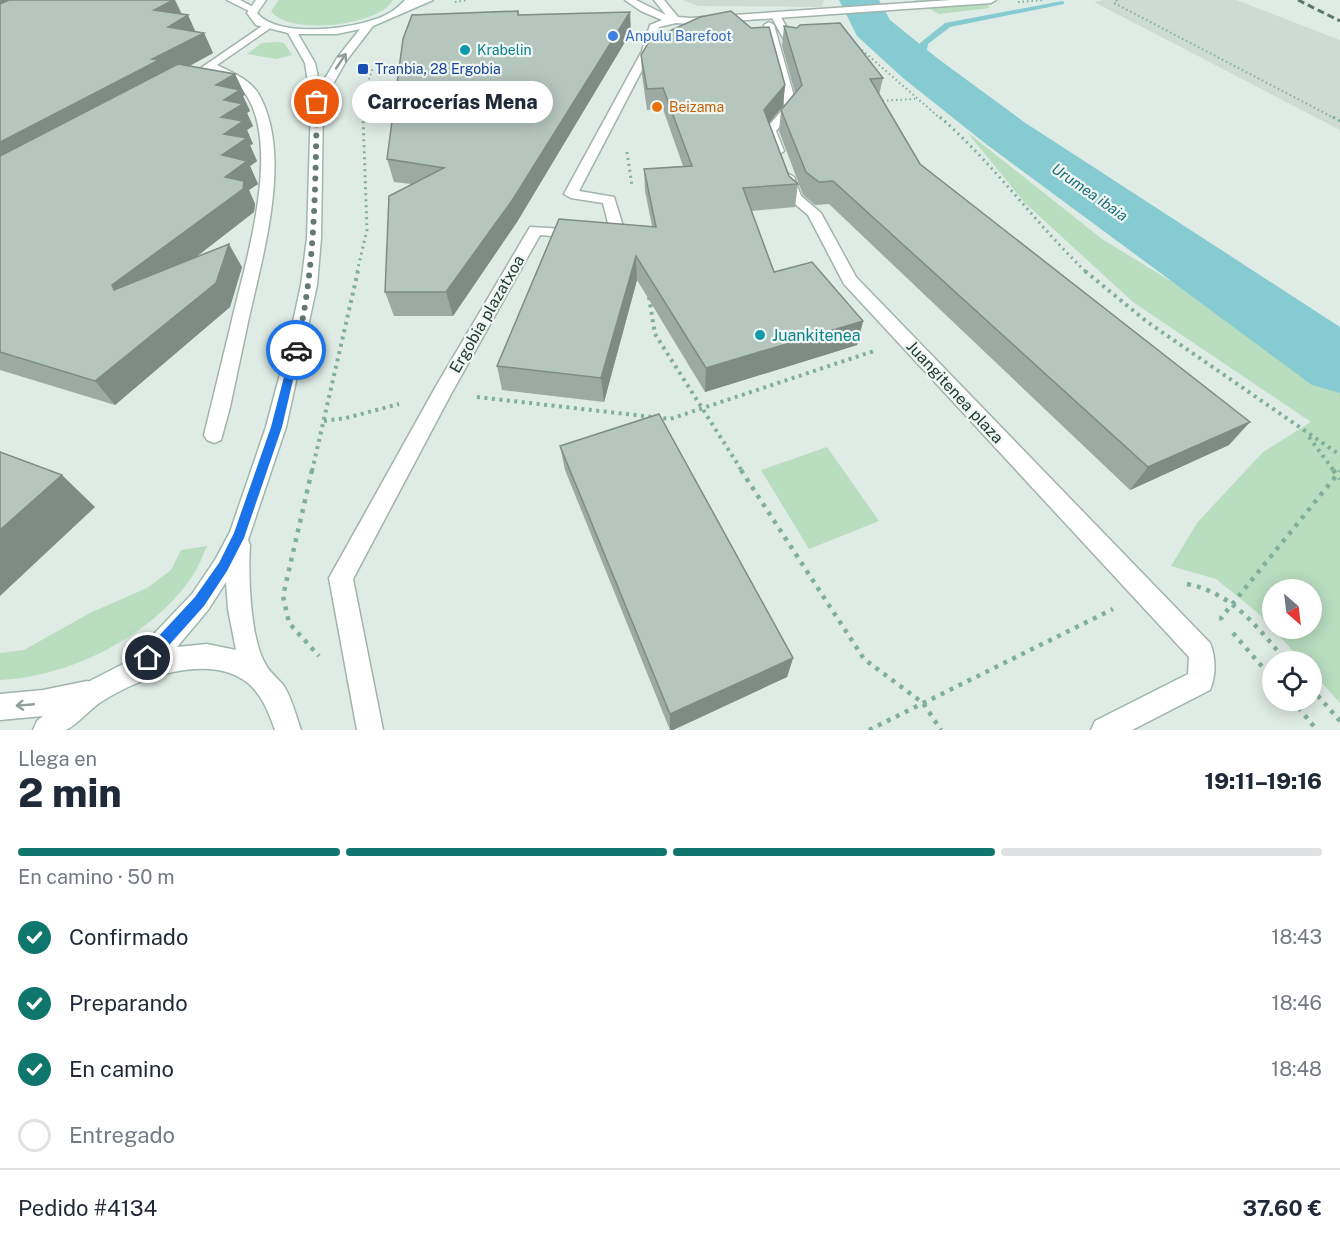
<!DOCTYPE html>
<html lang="es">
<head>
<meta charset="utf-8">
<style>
  :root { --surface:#fff; --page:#f6f6f7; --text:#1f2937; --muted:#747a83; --line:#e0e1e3; --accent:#0f766e }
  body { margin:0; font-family:"Public Sans",sans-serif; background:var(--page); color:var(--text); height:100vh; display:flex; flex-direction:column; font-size:22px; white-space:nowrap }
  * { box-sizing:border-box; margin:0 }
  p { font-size:20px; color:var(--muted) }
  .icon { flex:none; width:33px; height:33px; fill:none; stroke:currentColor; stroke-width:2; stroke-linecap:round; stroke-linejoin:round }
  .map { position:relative; height:730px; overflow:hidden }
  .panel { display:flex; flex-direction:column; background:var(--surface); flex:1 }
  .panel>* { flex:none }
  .needle { width:39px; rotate:152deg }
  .tools { position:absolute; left:1262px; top:579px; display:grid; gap:12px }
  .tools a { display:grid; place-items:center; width:60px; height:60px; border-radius:50%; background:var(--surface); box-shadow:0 3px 15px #0003; font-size:30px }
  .pin { position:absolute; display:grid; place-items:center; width:51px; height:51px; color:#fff; margin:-26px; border:3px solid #fff; border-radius:50%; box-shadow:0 2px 6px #0007 }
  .courier { position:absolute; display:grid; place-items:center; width:60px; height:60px; margin:-30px; border:4px solid #1a73e8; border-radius:50%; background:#fff; color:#222; box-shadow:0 2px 8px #0007 }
  .bubble { position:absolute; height:42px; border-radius:21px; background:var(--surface); box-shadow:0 3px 15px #0003; font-size:20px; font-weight:800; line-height:42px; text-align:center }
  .overview em { font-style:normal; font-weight:800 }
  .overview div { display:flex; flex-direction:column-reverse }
  .overview { display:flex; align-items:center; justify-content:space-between; height:102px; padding:0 18px }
  h1 { font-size:39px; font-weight:800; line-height:45px }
  .bar { display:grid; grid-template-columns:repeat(4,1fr); gap:9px 6px; align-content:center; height:72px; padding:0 18px }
  .bar i { height:8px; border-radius:4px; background:var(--line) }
  .bar .current { background:var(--accent) }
  .bar p { grid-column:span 4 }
  .line { display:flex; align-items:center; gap:15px; padding:0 18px; border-top:2px solid var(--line) }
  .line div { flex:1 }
  ol { padding:0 18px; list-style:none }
  li { display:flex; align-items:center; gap:18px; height:66px }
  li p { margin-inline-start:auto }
  li .icon { padding:6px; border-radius:50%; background:var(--accent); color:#fff; stroke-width:4 }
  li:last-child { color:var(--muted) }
  li i { width:33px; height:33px; border:3px solid var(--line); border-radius:50% }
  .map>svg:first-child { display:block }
  .built { fill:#cedbd4 }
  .green { fill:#b8ddbf }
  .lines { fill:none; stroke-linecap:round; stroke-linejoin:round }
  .stream { fill:#86cbd1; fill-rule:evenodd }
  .river { fill:#86cbd1; fill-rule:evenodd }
  .lane-casing { stroke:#a2b3ac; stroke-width:3 }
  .street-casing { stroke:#a2b3ac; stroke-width:3 }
  .secondary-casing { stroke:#9eb7ac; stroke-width:3 }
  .path-far3 { stroke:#7faf9d; stroke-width:2; stroke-dasharray:1.5 3; stroke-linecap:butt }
  .path-far2 { stroke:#7faf9d; stroke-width:3; stroke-dasharray:2 4; stroke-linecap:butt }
  .path-far1 { stroke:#7faf9d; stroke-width:4; stroke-dasharray:3 4.5; stroke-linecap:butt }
  .path { stroke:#7faf9d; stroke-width:4.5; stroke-dasharray:4 6; stroke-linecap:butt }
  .lane { fill:#fff; fill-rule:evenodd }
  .street { fill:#fff; fill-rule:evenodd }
  .secondary { fill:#fff; fill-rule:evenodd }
  .rail { stroke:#5a776d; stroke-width:3; stroke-dasharray:7 4; stroke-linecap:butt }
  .wall { fill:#9caaa3 }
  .shaded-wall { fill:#7f8b85 }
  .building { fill:#b5c6be; stroke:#7f8b85; stroke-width:1.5 }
  .oneway { stroke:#909d98 }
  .route { fill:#1a73e8 }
  .done { stroke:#637971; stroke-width:6; stroke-dasharray:0 10.8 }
  .shop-dot { fill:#3f7fe0; stroke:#f0f7f3; stroke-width:2 }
  .culture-dot { fill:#0f9aa8; stroke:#f0f7f3; stroke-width:2 }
  .transit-dot { fill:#1a4fb4; stroke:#f0f7f3; stroke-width:2 }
  .food-dot { fill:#e8710a; stroke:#f0f7f3; stroke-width:2 }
  .labels { text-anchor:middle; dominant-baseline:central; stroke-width:4.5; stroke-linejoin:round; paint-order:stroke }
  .far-shop-label { font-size:14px; fill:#366cbe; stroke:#f0f7f3; text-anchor:start }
  .far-culture-label { font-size:14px; fill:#0d838f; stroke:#f0f7f3; text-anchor:start }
  .far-transit-label { font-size:14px; fill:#164399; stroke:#f0f7f3; text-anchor:start }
  .far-food-label { font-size:14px; fill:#c56008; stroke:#f0f7f3; text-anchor:start }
  .far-water-label { font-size:15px; font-style:italic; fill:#1a6e78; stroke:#f0f7f3 }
  .street-label { font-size:16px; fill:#203b32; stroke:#f0f7f3 }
  .culture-label { font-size:16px; fill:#0d838f; stroke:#f0f7f3; text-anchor:start }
</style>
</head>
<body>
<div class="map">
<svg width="1340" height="730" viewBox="0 0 1340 730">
  <rect width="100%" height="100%" fill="#dfebe5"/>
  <path class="built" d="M683,0h141l-2,7 -124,-1z
    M1105,0h131l104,40v90l-246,-128z"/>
  <path class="green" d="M279,0h114c-13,26 -106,36 -122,11z
    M914,0h70l6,8 -51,6z
    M278,42l6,1 8,12 -16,4 -29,-5 15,-11z
    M967,132l135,107 238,146v318l-29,-32v-9l-9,-1 -30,-33h39v-38h-39v38l-14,-15 -42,-34 -45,-13 26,-43 66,-71 48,-30 -178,-120 -108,-99z
    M827,447l52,74 -70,28 -48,-79z
    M207,546c-4,9 -8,20 -14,29 -39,60 -123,102 -193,105v-27l24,-3 66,-37 57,-25 24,-18 10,-20z"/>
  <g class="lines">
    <path class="stream" d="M1062,1l2,1v2l-114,23 -22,17 -5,26 -7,-2 4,-25 25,-20z"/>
    <path class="river" d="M839,0h40l11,20 47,38 87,64 316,205v66l-28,-8 -326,-241 -83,-66 -46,-42z"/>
    <defs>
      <path id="lane" d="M773,14h6l17,29 -1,2h-8l-16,-29z"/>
      <path id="street" d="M227,0h13l17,9 -8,2z
        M625,0h11l30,15 -12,-15h10l14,17 12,1 261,-18h45l-5,3 -301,21 -14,-1 -17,4 -7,24 -73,140 35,6 8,26 -13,16 -5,1 -64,-5 -89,159 -98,185 30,151h-26l-28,-152 106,-190 95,-161 70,4 8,-8 -5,-20 -32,-5 -7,-4 78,-143 8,-26 12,-5 -21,-9z
        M769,22l5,3 23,82 -21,24 8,20 -6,4 -6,-4 -8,-20 21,-24 -21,-82z
        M265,24l5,3 -1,2 -52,36c14,7 32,14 41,28 36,61 4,164 -10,229 -6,28 -12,57 -18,85l-9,33 -7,3 -7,-3 -3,-5c9,-37 18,-74 27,-111 14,-61 50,-172 16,-228 -7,-13 -24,-20 -37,-26l-7,3 -5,-3z
        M787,173l7,4 7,19 20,17 35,64 354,366c6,14 6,33 0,47l-78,40h-41l4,-9 93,-47 1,-17 -345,-373 -36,-69 -20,-17 -8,-21z
        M87,681l9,4 4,9 -4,9 -53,13 -43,4v-26l43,-4z"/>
      <path id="secondary" d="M256,0h10l-9,13c21,27 108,16 134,-1 5,-3 10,-8 14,-12h28l-60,26 -27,35 -23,41 -2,136 -4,47 -31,142 -38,113 2,5c-2,29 0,95 16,120 4,8 13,14 18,21 8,13 12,30 17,44h-26c-6,-17 -13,-35 -27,-47 -39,-31 -110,-5 -147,19 -10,6 -27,26 -36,28 -10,0 -22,0 -32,0l4,-9 41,-34 49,-25 65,-68 23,-34 15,-28 36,-105 23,-87 12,-55 6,-47 4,-136 -6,-39 -17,-30 -32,-8 -9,-12zM360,29l-23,29 -17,29 -5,-24 -17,-29h39zM226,582l2,27 8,41 -29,-6 -30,3 31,-37z"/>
    </defs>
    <use href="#lane" class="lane-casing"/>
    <use href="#street" class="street-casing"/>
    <use href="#secondary" class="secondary-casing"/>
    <path class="path-far3" d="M1117,0l-3,3 222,116
      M455,2l12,-2
      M1018,2l26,-2
      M855,44l86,75
      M878,101l37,-2
      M363,119l1,-26 9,-25"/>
    <path class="path-far2" d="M940,117c54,47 95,106 146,155
      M1333,117l7,4
      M627,152l5,34
      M357,272l10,-42 -4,-113"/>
    <path class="path-far1" d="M1085,271l61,50 194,134
      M649,297l6,37 87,137
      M477,397l193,22 204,-68
      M324,421l22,-3 53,-14
      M1309,437l25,34
      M312,471l46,-200"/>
    <path class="path" d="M312,470l-29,126 6,27 30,33
      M741,470l123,189 59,44 18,27
      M1333,470l7,9
      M1187,584c46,9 71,44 100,78
      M1222,620l-1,-2 119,-147
      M1233,633l39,45
      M1311,688l29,33
      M1292,700l25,30
      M869,730l244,-121"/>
    <use href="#lane" class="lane"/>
    <use href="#street" class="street"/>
    <use href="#secondary" class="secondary"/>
    <path class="rail" d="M1298,0l42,21"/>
  </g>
  <path class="wall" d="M0,0h175l7,14 13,17 9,2 9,20 -24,13 46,8 10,21 -2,1 7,15 -3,2 6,13 -6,4 6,14 -3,1 7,16 -7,5 8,18 -9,6 6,14 -1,8 -58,45 46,10 -12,40 -115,98 -115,-35z
    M518,11l1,4 112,17 -114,190 -64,94h-59l-9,-24 26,-108 -17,-2 -7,-23z
    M784,26l99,52 -4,17 41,69 309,281 -99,45 -301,-286 -14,1 -12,-10 -24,-64 2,-21 14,-17 -13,-47z
    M641,55l144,30 -2,21 -14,17 20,53 9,8 -3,23 -44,4 23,61 89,49 -6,24 -152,47 -68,-112 -33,122 -102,-12 -5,-24 155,-140 -7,-35 -1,-22 39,-3 -20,-57 -16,1 -5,-35z
    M560,446l233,212 -6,19 -114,53h-3l-105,-260z"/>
  <path class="shaded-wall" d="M0,0h43l-43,18z
    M173,0h2l8,18 5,-3 9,20 7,-2 9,20 -45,25 -168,95v-31l154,-132z
    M630,12l1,20 -114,190 -64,94 -7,-24z
    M235,74l10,21 -2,1 7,15 -3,2 6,13 -6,4 6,14 -3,1 7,16 -7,5 8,18 -9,6 6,14 -1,8 -125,97 -17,-24 113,-108 -3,-22 2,-21 -8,-49z
    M785,85l-2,21 -21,26 2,-22z
    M229,244l13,23 -12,40 -115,98 -20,-24z
    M636,256l1,24 -33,122 -3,-24z
    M863,321l-6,24 -152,47 1,-24z
    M1250,422l-21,23 -99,45 18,-23z
    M62,475l33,32 -95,89v-66z
    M793,658l-6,19 -114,53h-3v-16z"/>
  <path class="building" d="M9,0h164l-19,10 34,5 -20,12 36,6 -52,26 7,1 -159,82v-138z
    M518,11v4l112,-3 -117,187 -67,93h-61l4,-96 55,-28 -57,-9 16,-120 9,-24z
    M731,11l20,17 18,-1 16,58 -21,25 25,66 9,8 -55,4 31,84 38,-10 51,59 -157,47 -70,-112 -35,122 -104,-12 62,-147 97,8 -12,-58 48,-3 -29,-78 -16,1 -6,-34 9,-15 50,-23z
    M840,23l43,55 -13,1 50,85 330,258 -102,45 -315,-286 -14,1 -13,-10 -25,-62 21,-25 -18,-59 13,2 3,-3z
    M178,64l57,10 -19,11 24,5 -16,10 19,4 -22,13 22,4 -19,13 23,4 -25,17 25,6 -22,16 19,4 -1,8 -131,96 2,5 115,-46 -13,39 -121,98 -95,-29v-196z
    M659,414l134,244 -123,56 -110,-268z
    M0,452l62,23 -62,55z"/>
  <defs><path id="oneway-shaft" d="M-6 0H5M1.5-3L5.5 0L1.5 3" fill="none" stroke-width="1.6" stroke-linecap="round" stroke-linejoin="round" transform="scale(1.5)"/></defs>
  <g class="oneway">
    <use href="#oneway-shaft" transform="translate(341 61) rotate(-56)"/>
    <use href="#oneway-shaft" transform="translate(25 705) rotate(175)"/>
  </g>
  <path class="route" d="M296,347l4,3 -18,77 -38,111 -17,33 -23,35 -51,57 -5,2 -5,-2 -2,-5 2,-5 52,-56 24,-34 15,-30 37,-106 20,-77z"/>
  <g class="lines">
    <path class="done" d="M296,350c20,-81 19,-165 21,-248"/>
  </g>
  <circle class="shop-dot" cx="613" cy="36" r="6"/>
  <g class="culture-dot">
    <circle cx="465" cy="50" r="6"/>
    <circle cx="760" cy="335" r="6"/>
  </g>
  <rect class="transit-dot" x="357" y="63" width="12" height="12" rx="3"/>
  <circle class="food-dot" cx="657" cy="107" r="6"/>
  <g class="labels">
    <g class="far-shop-label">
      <text x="625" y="36">Anpulu Barefoot</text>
    </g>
    <g class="far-culture-label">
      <text x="477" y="50">Krabelin</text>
    </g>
    <g class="far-transit-label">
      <text x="375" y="69">Tranbia, 28 Ergobia</text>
    </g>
    <g class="far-food-label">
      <text x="669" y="107">Beizama</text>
    </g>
    <g class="far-water-label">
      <text transform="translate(1090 192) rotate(35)">Urumea ibaia</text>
    </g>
    <g class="street-label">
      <text transform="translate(487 314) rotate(-60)">Ergobia plazatxoa</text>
      <text transform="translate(955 392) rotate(47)">Juangitenea plaza</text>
    </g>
    <g class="culture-label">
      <text x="772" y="335">Juankitenea</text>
    </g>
  </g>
</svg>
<div class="tools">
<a><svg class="needle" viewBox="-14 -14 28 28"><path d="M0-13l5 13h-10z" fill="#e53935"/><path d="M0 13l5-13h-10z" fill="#747a83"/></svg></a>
<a><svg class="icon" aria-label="locate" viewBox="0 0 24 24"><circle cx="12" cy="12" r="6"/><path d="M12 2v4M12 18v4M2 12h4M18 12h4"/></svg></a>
</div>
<div class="pin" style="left:317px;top:102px;background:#ea580c"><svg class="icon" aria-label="bag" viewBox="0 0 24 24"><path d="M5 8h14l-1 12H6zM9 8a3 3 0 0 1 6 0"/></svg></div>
<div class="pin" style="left:148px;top:658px;background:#1f2937"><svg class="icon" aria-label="home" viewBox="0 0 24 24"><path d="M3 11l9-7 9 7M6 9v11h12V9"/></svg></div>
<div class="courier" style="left:296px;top:350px"><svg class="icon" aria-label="car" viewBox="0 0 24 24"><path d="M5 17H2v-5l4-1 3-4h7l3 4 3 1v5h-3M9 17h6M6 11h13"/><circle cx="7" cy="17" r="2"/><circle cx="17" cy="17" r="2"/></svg></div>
<div class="bubble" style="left:352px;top:81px;width:201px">Carrocerías Mena</div>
</div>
<section class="panel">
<div class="overview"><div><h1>2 min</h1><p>Llega en</p></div><em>19:11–19:16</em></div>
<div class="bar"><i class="current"></i><i class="current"></i><i class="current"></i><i></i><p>En camino · 50 m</p></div>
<ol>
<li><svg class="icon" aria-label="check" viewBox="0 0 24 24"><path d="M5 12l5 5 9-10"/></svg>Confirmado<p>18:43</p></li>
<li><svg class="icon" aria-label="check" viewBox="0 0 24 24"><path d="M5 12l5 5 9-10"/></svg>Preparando<p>18:46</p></li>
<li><svg class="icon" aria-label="check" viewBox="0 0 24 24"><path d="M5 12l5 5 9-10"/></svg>En camino<p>18:48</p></li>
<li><i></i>Entregado</li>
</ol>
<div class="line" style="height:78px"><div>Pedido #4134</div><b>37.60 €</b></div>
</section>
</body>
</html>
